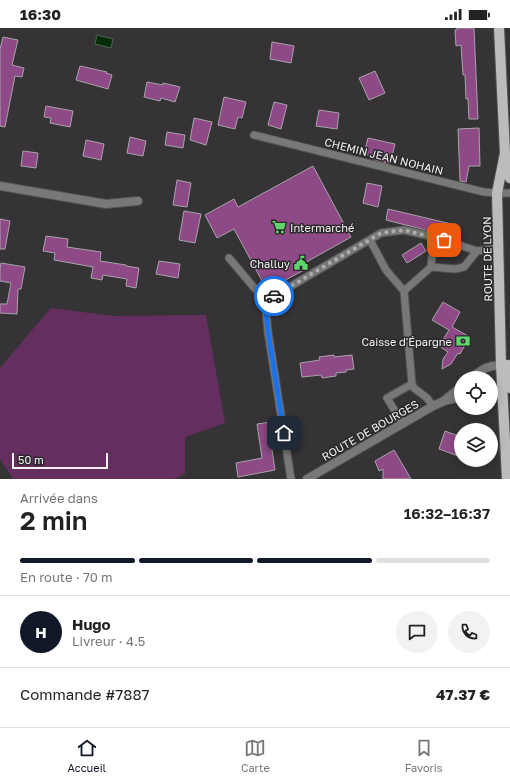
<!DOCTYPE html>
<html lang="fr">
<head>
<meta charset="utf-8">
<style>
  :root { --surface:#fff; --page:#f2f2f2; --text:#222; --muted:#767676; --line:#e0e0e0; --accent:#111827 }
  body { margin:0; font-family:"Golos Text",sans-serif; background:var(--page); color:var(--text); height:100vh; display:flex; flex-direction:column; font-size:15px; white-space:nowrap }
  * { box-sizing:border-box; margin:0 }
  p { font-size:13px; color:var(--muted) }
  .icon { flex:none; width:22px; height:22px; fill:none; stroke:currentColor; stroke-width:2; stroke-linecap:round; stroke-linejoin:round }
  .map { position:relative; height:451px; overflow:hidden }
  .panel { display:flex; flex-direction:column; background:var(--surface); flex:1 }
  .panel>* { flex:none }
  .controls { position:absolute; left:454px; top:343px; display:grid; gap:8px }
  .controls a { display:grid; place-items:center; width:44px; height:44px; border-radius:50%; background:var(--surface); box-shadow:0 2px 10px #0003; font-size:20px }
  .scale { position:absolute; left:12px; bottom:10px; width:96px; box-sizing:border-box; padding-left:4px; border:2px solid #f3f1f3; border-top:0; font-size:11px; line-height:14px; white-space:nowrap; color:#f3f1f3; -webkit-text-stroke:3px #2c292c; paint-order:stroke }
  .pin { position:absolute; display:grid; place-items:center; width:34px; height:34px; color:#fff; margin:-17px; border-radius:8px; box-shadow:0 2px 6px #0006 }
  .courier { position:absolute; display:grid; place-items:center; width:40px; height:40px; margin:-20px; border:3px solid #1a73e8; border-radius:50%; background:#fff; color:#222; box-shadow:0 1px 5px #0007 }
  .summary em { font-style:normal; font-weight:600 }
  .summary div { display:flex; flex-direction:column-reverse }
  .summary { display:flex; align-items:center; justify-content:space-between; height:68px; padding:0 20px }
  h1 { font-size:26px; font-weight:600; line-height:30px }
  .bar { display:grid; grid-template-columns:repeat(4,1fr); gap:6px 4px; align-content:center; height:48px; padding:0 20px }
  .bar i { height:5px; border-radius:3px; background:var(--line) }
  .bar .on { background:var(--accent) }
  .bar p { grid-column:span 4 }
  .line { display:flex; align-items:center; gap:10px; padding:0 20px; border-top:1px solid var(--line) }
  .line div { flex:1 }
  .round { display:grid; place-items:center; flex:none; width:42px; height:42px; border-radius:21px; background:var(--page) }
  .status { display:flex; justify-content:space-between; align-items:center; height:28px; padding:0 20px; background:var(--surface); direction:ltr }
  .status svg { height:11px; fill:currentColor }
  .menu { display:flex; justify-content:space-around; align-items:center; height:56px; border-top:1px solid var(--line); background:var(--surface); font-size:11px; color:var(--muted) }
  .menu a { display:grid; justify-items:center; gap:2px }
  .menu .on { color:var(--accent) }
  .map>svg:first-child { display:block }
  .green { fill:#642f5f }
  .water { fill:#052c0a; stroke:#4c6750 }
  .building { fill:#8d4a87; stroke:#a8a4a7 }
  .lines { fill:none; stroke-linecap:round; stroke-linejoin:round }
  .service-casing { stroke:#545154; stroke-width:9 }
  .minor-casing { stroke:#545154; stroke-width:10 }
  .tertiary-casing { stroke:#545154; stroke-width:10 }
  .primary-casing { stroke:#545154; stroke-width:12 }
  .service { stroke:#777977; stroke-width:7 }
  .minor { stroke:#777977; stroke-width:8 }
  .tertiary { stroke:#777977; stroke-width:8 }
  .primary { stroke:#babdba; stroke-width:10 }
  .done { stroke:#b1aeb1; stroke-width:4; stroke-dasharray:0 7.2 }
  .route { stroke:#1a73e8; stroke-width:5 }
  .labels { text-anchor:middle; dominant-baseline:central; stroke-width:3; stroke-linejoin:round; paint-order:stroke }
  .street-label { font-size:11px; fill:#f3f1f3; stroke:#2c292c }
  .poi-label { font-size:11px; fill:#f3f1f3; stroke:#2c292c; text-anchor:end }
</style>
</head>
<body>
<div class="status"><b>16:30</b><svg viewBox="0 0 49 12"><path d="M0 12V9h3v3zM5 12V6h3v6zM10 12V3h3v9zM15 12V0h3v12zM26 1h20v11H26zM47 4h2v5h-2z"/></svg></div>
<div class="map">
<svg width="510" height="451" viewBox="0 0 510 451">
  <rect width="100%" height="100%" fill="#363336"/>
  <path class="green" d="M51,280l62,8 93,-1 19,108 -40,14v37l-11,5h-161l-13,-20v-91z"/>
  <path class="water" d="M97,7l16,4 -2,9 -16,-4z"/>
  <path class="building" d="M457,0h17l4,91h-9l-1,-21 -2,1 -1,-24h-2l-2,-30 -5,1 -1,-16h2z
    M3,9l15,3 -6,25 12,3 -2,9 -7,-1 -10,51 -5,-1v-77z
    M272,14l22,4 -3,17 -21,-4z
    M80,38l27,6 -1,1 6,2 -4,14 -32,-9z
    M375,43l10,22 -16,7 -10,-22z
    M147,54l16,3v-2l17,4 -5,15 -14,-4 -1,3 -16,-4z
    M224,69l22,5 -4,16 -4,-1 -3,12 -17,-4z
    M274,74l13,3 -6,24 -13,-4z
    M46,78l27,5 -3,16 -20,-4 1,-5 -7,-1z
    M319,82l20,3 -2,16 -21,-3z
    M194,90l18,4 -6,23 -16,-5z
    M479,100l1,38h-11l-3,16 -6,-1 -2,-52z
    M167,104l18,3 -2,13 -18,-3z
    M130,109l16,4 -3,15 -16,-3z
    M368,110l27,6 -5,20 -15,-4 1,-4 -12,-2z
    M86,112l18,4 -3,16 -18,-4z
    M23,123l15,2 -2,15 -15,-2z
    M313,138l38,71 -50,28 3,5 -37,20 -33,-61 -17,9 -12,-23 29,-16 4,8z
    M177,152l14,3 -4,24 -14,-2z
    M367,155l15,3 -4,21 -15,-4z
    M388,181l68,16 -3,12 -67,-17z
    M184,183l17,3 -6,29 -16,-3z
    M0,191l10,2 -5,28h-5z
    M46,208l22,3 -1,8 34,5 -1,9 26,4v1l13,2 -3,20 -10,-2 1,-7 -24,-4 -1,5 -11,-2 2,-11 -39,-7 1,-7 -12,-2z
    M421,215l5,8 -19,12 -5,-8z
    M159,233l21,3 -2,14 -22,-4z
    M1,235l24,4 -4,22h-3l-1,25 -17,-1v-9h7l4,-21 -11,-2v-12z
    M443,274l17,10 -8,15 16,9 -5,8 2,1 -5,9 -2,-1 -7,11 -9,5 1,-10 5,-7 -9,-6 10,-16 -17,-10z
    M334,327v2l18,-2 2,14 -8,1v2l-10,1v3l-14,2 -1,-3 -19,2 -2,-14 20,-3 -1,-3z
    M271,394l3,27 -2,1 3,20 -37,7 -2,-14 26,-5 -5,-34z
    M445,403l16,6v20l-22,-8z
    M394,422l17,29h-28v-10l-4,2 -4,-10z"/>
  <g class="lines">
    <defs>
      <path id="service" d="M254,107l230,57 13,1h13
        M434,209l10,3 33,11 21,-3
        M370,212l16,30 18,21
        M229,230l39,46
        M431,239l24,2 9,-2 13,-16
        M403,396l-16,-26 25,-14
        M291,451l-23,-147 -2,-21 3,-12 112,-66 23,-3 30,7 -3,30 -27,24 8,93 2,4 13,10 6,8"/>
      <path id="minor" d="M0,158l106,18 32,-3"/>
      <path id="tertiary" d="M471,350c12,-9 15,-12 30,-13
        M491,367h12
        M445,372l16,-13
        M307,451l126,-73 11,-5 17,-4"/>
      <path id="primary" d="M499,0l6,125 5,25
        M505,125l-8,40 4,172 6,114
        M505,337h3l2,23"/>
    </defs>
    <use href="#service" class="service-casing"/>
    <use href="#minor" class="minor-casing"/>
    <use href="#tertiary" class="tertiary-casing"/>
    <use href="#primary" class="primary-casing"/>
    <use href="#service" class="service"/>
    <use href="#minor" class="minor"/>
    <use href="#tertiary" class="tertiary"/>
    <use href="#primary" class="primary"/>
  </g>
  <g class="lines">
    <path class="done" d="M274,268l107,-63 23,-3 40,10"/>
    <path class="route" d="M274,268l-4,3 -4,12 2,21 16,101"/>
  </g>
  <defs>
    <symbol id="supermarket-bare" viewBox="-9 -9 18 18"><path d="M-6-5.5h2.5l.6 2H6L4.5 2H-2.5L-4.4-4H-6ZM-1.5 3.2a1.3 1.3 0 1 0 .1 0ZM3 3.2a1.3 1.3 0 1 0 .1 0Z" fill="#5fd56b" stroke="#2c292c" stroke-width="2.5" paint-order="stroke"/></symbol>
    <symbol id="civic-bare" viewBox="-9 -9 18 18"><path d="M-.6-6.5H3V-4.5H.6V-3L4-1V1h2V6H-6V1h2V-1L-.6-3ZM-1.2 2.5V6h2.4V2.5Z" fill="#5fd56b" stroke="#2c292c" stroke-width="2.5" paint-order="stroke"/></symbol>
    <symbol id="bank-bare" viewBox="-9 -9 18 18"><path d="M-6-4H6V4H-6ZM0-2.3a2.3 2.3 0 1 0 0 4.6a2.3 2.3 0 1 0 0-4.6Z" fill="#5fd56b" stroke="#2c292c" stroke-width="2.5" paint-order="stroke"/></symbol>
  </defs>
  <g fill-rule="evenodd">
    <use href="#supermarket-bare" x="269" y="189" width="20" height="20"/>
    <use href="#civic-bare" x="291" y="225" width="20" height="20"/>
    <use href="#bank-bare" x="453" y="303" width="20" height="20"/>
  </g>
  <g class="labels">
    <g class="street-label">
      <text transform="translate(384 128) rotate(14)">CHEMIN JEAN NOHAIN</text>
      <text transform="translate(487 231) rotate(-91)">ROUTE DE LYON</text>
      <text transform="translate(370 402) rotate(-30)">ROUTE DE BOURGES</text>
    </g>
    <g class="poi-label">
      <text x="290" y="199" text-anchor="start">Intermarché</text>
      <text x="290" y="235">Challuy</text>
      <text x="452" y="313">Caisse d'Épargne</text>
    </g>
  </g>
</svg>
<div class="controls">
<a><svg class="icon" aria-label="locate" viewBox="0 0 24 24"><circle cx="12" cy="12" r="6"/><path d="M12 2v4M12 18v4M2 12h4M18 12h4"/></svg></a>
<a><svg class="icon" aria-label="layers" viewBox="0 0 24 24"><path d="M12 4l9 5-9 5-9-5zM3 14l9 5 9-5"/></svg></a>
</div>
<div class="scale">50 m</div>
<div class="pin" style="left:444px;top:212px;background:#ea580c"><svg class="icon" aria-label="bag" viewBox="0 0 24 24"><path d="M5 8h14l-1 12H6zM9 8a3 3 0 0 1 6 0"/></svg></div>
<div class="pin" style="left:284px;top:405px;background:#1f2937"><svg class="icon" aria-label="home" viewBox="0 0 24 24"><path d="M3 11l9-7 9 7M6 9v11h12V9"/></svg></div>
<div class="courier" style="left:274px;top:268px"><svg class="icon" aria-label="car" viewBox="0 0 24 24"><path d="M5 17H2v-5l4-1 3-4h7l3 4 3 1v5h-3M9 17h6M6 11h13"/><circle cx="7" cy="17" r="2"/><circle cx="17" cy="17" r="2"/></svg></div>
</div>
<section class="panel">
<div class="summary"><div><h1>2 min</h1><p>Arrivée dans</p></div><em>16:32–16:37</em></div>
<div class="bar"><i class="on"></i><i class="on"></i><i class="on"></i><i></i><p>En route · 70 m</p></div>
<div class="line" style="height:72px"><b class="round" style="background:var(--accent);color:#fff">H</b><div><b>Hugo</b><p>Livreur · 4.5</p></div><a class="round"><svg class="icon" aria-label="chat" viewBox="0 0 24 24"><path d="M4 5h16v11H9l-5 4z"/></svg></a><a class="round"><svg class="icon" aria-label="phone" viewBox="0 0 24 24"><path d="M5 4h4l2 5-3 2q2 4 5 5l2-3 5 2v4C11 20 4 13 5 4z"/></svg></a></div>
<div class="line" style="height:52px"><div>Commande #7887</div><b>47.37 €</b></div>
</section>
<nav class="menu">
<a class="on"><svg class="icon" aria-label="home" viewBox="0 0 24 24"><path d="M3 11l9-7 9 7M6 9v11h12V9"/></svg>Accueil</a>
<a><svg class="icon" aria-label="map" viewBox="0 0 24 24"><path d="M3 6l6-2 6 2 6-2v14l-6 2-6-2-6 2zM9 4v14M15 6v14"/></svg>Carte</a>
<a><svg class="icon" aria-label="saved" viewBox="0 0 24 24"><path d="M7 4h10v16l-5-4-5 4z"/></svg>Favoris</a>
</nav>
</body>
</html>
